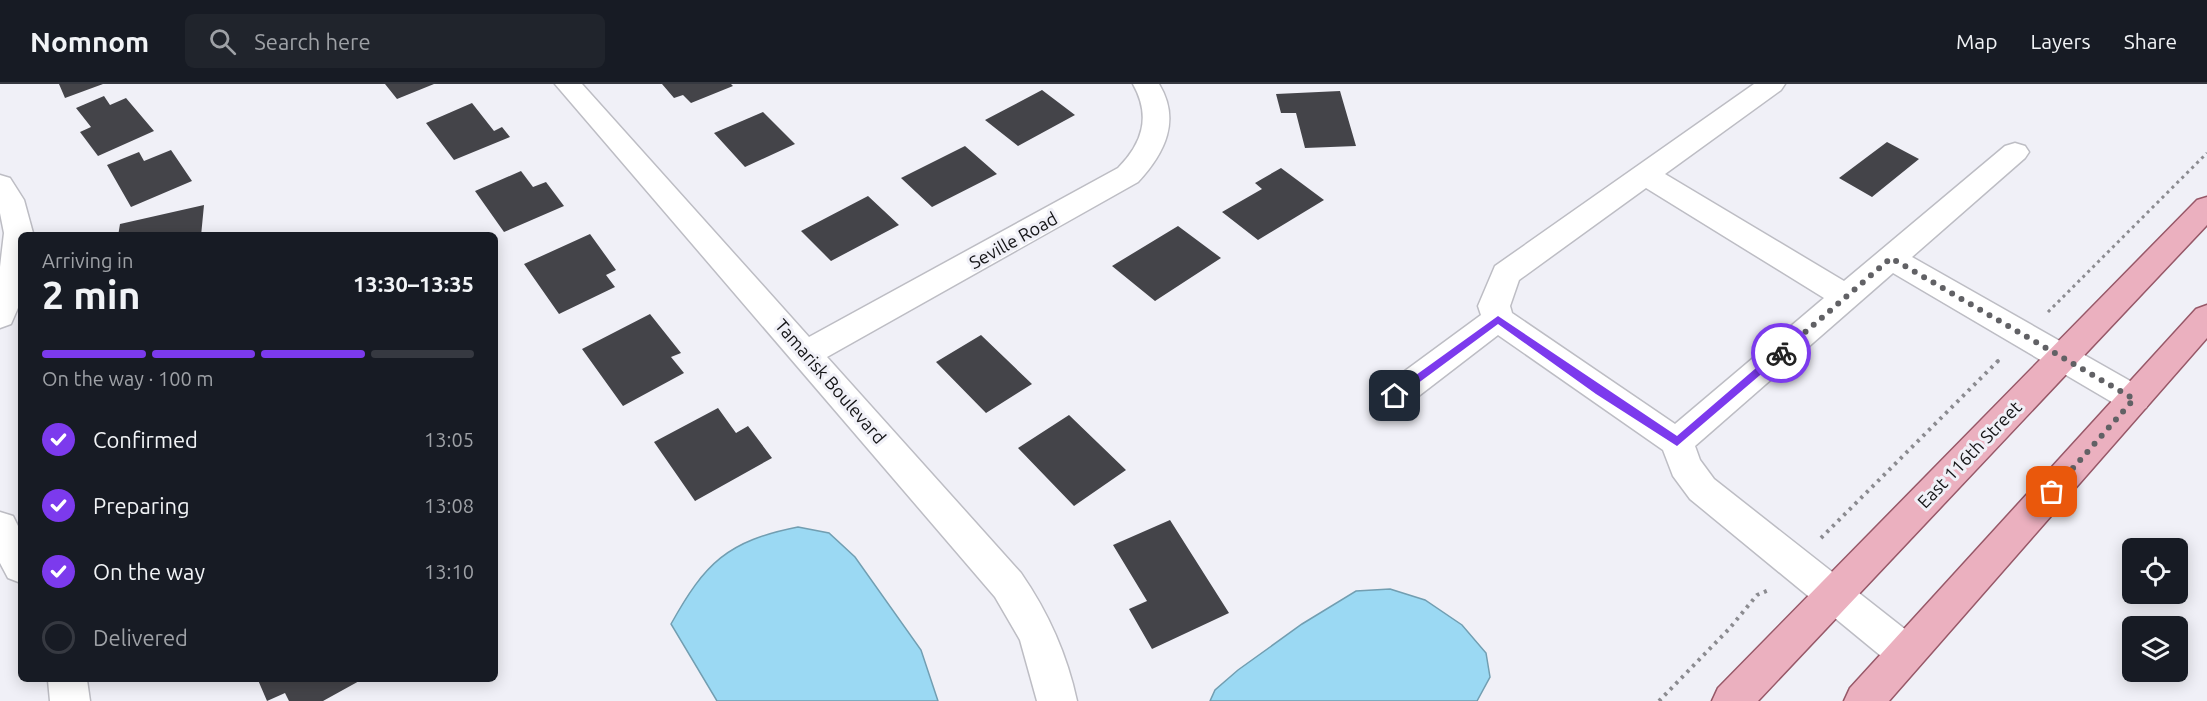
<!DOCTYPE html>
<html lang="en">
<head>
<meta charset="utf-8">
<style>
  :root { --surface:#171b24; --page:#20242c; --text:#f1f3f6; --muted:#9ea1a6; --line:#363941; --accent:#7c3aed }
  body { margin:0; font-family:Ubuntu,sans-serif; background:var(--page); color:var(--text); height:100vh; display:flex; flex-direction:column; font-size:22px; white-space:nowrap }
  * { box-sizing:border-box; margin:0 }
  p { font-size:20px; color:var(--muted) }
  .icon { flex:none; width:33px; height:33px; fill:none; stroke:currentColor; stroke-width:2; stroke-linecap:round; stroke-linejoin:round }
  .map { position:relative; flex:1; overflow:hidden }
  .drawer { position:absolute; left:18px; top:148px; width:480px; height:450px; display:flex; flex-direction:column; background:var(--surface); border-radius:9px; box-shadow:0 3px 15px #0003 }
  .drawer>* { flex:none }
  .controls { position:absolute; left:2122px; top:454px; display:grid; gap:12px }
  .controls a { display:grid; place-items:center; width:66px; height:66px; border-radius:9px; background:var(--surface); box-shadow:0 3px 15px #0003; font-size:30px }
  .pin { position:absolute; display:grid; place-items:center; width:51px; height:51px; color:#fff; margin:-26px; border-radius:12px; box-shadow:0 3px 9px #0006 }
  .courier { position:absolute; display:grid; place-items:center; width:60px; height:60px; margin:-30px; border:4px solid #7c3aed; border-radius:50%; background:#fff; color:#222; box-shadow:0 2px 8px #0007 }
  .overview em { font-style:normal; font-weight:700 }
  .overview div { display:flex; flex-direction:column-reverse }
  .overview { display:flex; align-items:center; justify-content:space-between; height:102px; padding:0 24px }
  h1 { font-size:39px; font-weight:700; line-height:45px }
  .bar { display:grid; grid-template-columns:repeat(4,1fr); gap:9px 6px; align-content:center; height:72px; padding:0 24px }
  .bar i { height:8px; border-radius:4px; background:var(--line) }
  .bar .active { background:var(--accent) }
  .bar p { grid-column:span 4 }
  ol { padding:0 24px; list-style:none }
  li { display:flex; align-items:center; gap:18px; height:66px }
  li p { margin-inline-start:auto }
  li .icon { padding:6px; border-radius:50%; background:var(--accent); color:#fff; stroke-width:4 }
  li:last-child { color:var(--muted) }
  li i { width:33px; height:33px; border:3px solid var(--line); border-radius:50% }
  header { display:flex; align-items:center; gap:36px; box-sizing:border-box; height:84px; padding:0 30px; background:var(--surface); border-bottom:2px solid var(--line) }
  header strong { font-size:28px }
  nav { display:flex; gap:33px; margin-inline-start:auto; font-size:21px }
  .search { width:420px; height:54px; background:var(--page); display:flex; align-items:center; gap:15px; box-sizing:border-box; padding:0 21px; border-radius:9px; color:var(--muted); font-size:22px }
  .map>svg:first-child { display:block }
  .water { fill:#9bd9f3; stroke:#729eb1; stroke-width:1.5 }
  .building { fill:#444449 }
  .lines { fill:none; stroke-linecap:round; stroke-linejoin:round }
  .minor-casing { stroke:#bdbdc4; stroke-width:3 }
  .major-casing { stroke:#975868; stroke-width:3 }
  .path-far1 { stroke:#8b8b90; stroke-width:3; stroke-dasharray:3 4; stroke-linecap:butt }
  .path { stroke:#8b8b90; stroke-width:4; stroke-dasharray:3 5; stroke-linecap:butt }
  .minor { fill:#fff; fill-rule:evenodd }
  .major { fill:#ebb0bf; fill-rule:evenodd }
  .route { fill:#7c3aed }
  .done { stroke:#616165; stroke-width:6; stroke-dasharray:0 10.8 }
  .labels { text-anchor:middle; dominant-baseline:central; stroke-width:6; stroke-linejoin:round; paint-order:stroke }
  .street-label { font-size:18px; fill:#141416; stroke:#f0f0f7 }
</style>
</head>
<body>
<header>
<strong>Nomnom</strong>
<div class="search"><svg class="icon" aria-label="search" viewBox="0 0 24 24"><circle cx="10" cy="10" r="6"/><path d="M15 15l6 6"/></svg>Search here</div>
<nav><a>Map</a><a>Layers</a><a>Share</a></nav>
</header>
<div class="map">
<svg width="2207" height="617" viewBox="0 0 2207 617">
  <rect width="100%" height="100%" fill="#f0f0f7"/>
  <path class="water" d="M798,443l31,6 26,24 66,93 17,51h-221l-46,-77c34,-61 56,-83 127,-97z
    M1390,505l35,11 37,25 24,28 4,24 -13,24h-267l5,-11 23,-20 64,-46 54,-33z"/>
  <path class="building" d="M59,0h44l-38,14z
    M385,0h49l-37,15z
    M662,0h69l2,2 -42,17 -8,-8 -9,3z
    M1042,6l33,25 -57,31 -33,-26z
    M1340,7l16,55 -51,2 -9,-35h-15l-5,-19z
    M104,12l6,9 16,-7 28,33 -56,25 -18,-24 11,-5 -15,-19z
    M472,19l22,28 8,-4 8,10 -56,23 -28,-37z
    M763,28l32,32 -50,23 -31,-34z
    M1887,58l32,17 -47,38 -33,-19z
    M965,62l32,28 -65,33 -31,-29z
    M171,66l21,31 -61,26 -24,-42 32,-13 5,9z
    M1281,84l43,32 -66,40 -36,-28 40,-23 -7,-6z
    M521,87l12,16 13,-5 18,24 -60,26 -29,-41z
    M868,112l31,29 -68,36 -30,-30z
    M204,121l-3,31h-83l2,-12z
    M1178,142l43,32 -66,43 -43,-35z
    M590,150l26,36 -10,5 9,12 -56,27 -35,-50z
    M650,230l31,39 -10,4 13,16 -61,33 -41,-57z
    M981,251l51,49 -46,29 -50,-51z
    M718,324l18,25 12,-7 24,32 -77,43 -41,-59z
    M1069,331l57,55 -52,36 -56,-58z
    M1170,436l59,93 -77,36 -23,-40 18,-8 -34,-56z
    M258,596h103l-38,21h-34l-4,-8 -18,8z"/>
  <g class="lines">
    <defs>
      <path id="minor" d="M555,0h27l227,253 309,-169c25,-25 33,-52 15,-84h26c22,36 6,69 -21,98l-311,175 194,216c27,39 46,81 56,128h-40l-17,-61 -25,-43z
        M1754,0h31l-4,6 -116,84 179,107 161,-135 10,-3 10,3 4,6 -4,6 -113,99 234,133 5,9 -5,9 -12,4 -12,-4 -229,-135 -198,173 5,14 14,19 206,162 5,12 -5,12 -14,6 -14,-6 -202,-166 -17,-23 -10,-26 -165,-115 -91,70 -12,4 -12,-4 -5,-9 5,-9 98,-72 -3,-9 17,-40zM1646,104l178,110 -149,126 -163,-111 -2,-7 9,-26z
        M0,91l10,3 14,22 9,33v3h-12v65l-10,23 -11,4v-61l4,-34 -4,-20z
        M0,428l13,4 8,16v51l-13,-5 -8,-15z
        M48,596h39l3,21h-40z"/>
      <path id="major" d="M2207,113v28l-449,476h-46l6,-13 479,-488z
        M2207,221v33l-318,363h-45l6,-13 346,-379z"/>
    </defs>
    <use href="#minor" class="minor-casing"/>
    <use href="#major" class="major-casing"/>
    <path class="path-far1" d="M2048,228l159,-159
      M1997,278l3,-3"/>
    <path class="path" d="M1821,454l178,-178
      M1659,617l70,-72 28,-34 12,-5"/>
    <use href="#minor" class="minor"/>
    <use href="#major" class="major"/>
  </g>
  <path class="route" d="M1498,232l179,120 100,-86 9,3 -109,93 -81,-52 -98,-70 -100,74h-7v-5z"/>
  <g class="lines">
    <path class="done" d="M1781,269l110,-95 243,141 -82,93"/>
  </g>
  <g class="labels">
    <g class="street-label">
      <text transform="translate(1013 156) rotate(-29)">Seville Road</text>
      <text transform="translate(831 297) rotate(49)">Tamarisk Boulevard</text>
      <text transform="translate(1969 370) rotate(-46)">East 116th Street</text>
    </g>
  </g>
</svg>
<div class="controls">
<a><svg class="icon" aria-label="locate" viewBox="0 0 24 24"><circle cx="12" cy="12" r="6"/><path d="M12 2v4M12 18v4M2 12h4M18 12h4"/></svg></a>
<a><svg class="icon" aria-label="layers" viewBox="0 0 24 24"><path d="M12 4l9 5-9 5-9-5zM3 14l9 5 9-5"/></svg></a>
</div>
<div class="pin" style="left:2052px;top:408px;background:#ea580c"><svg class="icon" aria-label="bag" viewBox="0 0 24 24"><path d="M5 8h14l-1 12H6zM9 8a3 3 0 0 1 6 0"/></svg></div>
<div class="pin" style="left:1395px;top:312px;background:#1f2937"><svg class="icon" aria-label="home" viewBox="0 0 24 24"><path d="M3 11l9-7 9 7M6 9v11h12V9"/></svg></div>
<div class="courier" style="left:1781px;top:269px"><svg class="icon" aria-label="bike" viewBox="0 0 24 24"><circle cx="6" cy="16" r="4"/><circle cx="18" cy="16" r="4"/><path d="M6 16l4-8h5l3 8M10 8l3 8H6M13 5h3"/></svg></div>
<section class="drawer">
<div class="overview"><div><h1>2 min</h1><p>Arriving in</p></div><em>13:30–13:35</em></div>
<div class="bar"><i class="active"></i><i class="active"></i><i class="active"></i><i></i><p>On the way · 100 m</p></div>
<ol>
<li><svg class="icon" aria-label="check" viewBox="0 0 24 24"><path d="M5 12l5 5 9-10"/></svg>Confirmed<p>13:05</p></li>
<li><svg class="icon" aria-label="check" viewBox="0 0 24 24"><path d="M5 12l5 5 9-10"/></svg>Preparing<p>13:08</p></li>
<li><svg class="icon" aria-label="check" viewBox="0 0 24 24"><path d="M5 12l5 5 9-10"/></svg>On the way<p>13:10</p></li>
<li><i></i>Delivered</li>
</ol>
</section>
</div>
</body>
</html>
